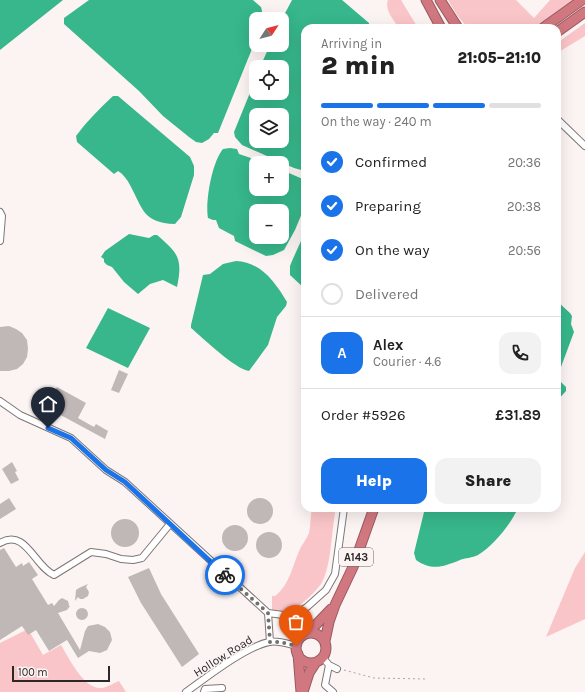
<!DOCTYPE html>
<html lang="en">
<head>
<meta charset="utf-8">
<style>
  :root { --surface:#fff; --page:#f2f2f2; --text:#222; --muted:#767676; --line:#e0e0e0; --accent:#1a73e8 }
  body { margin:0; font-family:Karla,sans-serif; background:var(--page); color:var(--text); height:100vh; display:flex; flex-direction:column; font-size:15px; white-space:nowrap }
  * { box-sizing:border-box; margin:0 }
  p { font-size:13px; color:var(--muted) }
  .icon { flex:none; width:22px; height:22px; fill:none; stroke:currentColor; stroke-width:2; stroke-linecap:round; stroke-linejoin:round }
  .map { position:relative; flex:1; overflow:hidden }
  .details { position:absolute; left:301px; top:24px; width:260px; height:488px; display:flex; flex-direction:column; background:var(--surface); border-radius:12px; box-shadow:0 4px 16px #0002 }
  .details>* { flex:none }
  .needle { width:26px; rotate:54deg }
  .tools { position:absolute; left:249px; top:12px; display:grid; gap:8px }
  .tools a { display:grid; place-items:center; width:40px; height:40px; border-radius:8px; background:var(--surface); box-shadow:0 4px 16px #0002; font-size:20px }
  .scale { position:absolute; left:12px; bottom:10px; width:98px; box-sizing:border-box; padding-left:4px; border:2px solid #2b2828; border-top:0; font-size:11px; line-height:14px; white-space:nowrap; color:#2b2828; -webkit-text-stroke:3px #fcf3f3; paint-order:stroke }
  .pin { position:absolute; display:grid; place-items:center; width:34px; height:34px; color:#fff; margin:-41px -17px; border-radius:50% 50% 50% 0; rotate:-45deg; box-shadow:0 0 4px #0007 }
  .pin .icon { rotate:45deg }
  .courier { position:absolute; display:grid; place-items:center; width:40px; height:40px; margin:-20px; border:3px solid #1a73e8; border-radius:50%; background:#fff; color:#222; box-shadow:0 1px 5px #0007 }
  .head em { font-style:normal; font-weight:800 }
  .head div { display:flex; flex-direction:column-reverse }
  .head { display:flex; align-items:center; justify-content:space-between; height:68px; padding:0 20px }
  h1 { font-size:26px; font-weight:800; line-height:30px }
  .bar { display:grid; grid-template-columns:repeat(4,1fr); gap:6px 4px; align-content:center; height:48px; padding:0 20px }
  .bar i { height:5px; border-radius:3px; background:var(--line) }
  .bar .active { background:var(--accent) }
  .bar p { grid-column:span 4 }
  .line { display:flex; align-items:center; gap:10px; padding:0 20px; border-top:1px solid var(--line) }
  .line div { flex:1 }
  .round { display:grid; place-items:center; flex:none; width:42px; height:42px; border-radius:12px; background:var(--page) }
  ol { padding:0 20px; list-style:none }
  li { display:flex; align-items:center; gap:12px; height:44px }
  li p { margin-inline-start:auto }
  li .icon { padding:4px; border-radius:50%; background:var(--accent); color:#fff; stroke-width:4 }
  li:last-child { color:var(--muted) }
  li i { width:22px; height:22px; border:2px solid var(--line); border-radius:50% }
  .button { display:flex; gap:8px; margin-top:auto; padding:8px 20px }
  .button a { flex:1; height:46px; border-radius:12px; background:var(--accent); color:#fff; font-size:16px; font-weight:800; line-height:46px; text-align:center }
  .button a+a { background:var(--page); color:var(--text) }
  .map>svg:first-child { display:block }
  .green { fill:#fac5c8 }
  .water { fill:#37b78b; fill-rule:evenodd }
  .building { fill:#c0b7b7 }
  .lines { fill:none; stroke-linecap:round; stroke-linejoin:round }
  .minor-casing { stroke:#7e7676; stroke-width:8 }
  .highway-casing { stroke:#975b61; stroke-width:11 }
  .path { stroke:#aca5a5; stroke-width:1; stroke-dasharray:2 3; stroke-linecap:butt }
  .minor { stroke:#fff; stroke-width:6 }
  .highway { stroke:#d1777f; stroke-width:9 }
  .done { stroke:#746f6f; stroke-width:4; stroke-dasharray:0 7.2 }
  .route { stroke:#1a73e8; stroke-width:5 }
  .labels { text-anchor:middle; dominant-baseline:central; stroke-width:3; stroke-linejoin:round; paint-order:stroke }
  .shield { fill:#fcf3f3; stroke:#6a6565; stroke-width:1 }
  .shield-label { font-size:11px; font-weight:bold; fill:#2b2828 }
  .street-label { font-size:12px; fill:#2b2828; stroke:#fcf3f3 }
</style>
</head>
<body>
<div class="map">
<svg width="585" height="692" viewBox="0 0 585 692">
  <rect width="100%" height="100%" fill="#fcf3f3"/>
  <path class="green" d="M388,0h13l17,28h-19c-5,-7 -15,-19 -11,-28z
    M448,0h68l18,18 16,-18h23l-24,18 -17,10h-64l-11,-13z
    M585,23v13l-28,17v-10z
    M312,508h24c-5,22 -4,58 -15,76 -4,6 -10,11 -15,16 -10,9 -21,13 -34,10v-14h3c15,-11 18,-33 26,-49 3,-5 6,-9 8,-14 2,-8 1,-17 3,-25z
    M585,552v67l-39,18 29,-69z
    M28,629l15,26 18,-10c8,13 23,45 41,43 6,-1 12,-5 17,-7l7,11h-126v-49z"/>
  <path class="water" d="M0,0h63l-63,50z
    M89,0h164l8,7 3,12h-8v20l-38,94h-4l-5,6 -7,4 -6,-1 -7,-5 -26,-21 -24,-25 -75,-67v-6z
    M292,0h50l27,23v5h-64v143l-11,-3 -52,-23 -7,-8 -1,-5 22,-54v15h26v-26h-22l10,-22h12v-26zM256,115h26v26h-26z
    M113,96h5l72,61 4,9v9l-13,42 -6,7c-32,-1 -32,-15 -45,-39 -3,-6 -7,-11 -12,-14l-4,3 -37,-32 -1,-6c11,-15 24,-28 37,-40z
    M230,148l7,1 2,5 27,9h-10v26h26v-19l23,10v26l-10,24 -11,20 -11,5 -7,1 -31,-15 -1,-5 -15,-8 -3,-8h-3l-5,-2c-3,-16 4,-56 15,-69zM256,211h26v26h-26z
    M305,232v57l-15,-14v-9l2,-5z
    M129,234l20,4 5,-3h3c21,18 26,23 20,52l-14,-7 -13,4 -12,10 -14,-12 -12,-15 -5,-2 -3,-3v-3l-3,-2 4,-6z
    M236,261c25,1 39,21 51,41l-1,4 -9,11 -9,28 -19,26c-14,-2 -46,-33 -58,-43v-3l12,-50 7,-1 13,-10z
    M557,301l13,12 2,3 -1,8 3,8 -16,43 2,6 6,6v4l-9,10z
    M108,308l42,20 -22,40 -42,-20z
    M425,508h93c-7,16 -25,38 -40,47 -6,3 -13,3 -18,5 -17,7 -28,11 -44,0l-2,-7z"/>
  <path class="building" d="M9,326l7,3 6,4 5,7 1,9 -1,8 -4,7 -6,5 -8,2h-9v-44z
    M119,370l9,4 -9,19 -8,-3z
    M57,387l29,16 -8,15 16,9 2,-3 12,7 -3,8 -50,-27 -2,4 -9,-5z
    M12,462l5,9 -2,1 4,8 -8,4 -9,-15z
    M247 511a13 13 0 1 1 26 0a13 13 0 1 1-26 0Z
    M9,498l7,11 -16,10v-15z
    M111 533a14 14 0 1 1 28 0a14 14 0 1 1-28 0Z
    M222 538a13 13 0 1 1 26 0a13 13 0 1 1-26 0Z
    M256 545a13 13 0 1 1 26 0a13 13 0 1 1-26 0Z
    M4,548l12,19 6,-4 1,3 6,-4 9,13 -6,4 16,26 4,-2 2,3 5,-6 3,-2 6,3 1,4h-1l2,1 -3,4 -9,3 22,37 5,-19 3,-5 10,-2 7,3 5,5 2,8 -5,10 -7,3 -11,-2 -11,7 -11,-18 -18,11 -13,-21 -8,5 -6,-9 -22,14v-90z
    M149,568l12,26 38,60 -17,13 -41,-64 -13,-26z
    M88,584l-2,3 3,5 -1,4 -5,3h-3l-2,-2 -3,4 1,-11 3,-2z
    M76 614a6 6 0 1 1 12 0a6 6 0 1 1-12 0Z"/>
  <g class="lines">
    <defs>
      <path id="minor" d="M557,119l28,27
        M0,212l2,4 -2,25
        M0,401l20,14 51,23 35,32 19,12 143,131 2,29
        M0,543c26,-15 34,23 54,32l37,-23 15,2 15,5 12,1 9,-2 28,-34
        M268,613l23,3 16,-9 19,-17 9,-16 9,-66
        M323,658l6,7 -4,20 8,7
        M329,665l8,4
        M186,692c21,-15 59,-45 83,-50 9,-2 19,2 28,4
        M204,692l1,-3 17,-1"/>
      <path id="highway" d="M426,0l15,28
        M440,0l18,28
        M543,28l39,-28
        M557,32l28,-20
        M296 648a15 15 0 1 1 30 0a15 15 0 1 1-30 0Z
        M308,633l23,-24
        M325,641l4,-19 6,-17 18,-38 21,-59
        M298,654l3,38
        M303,692l6,-19 7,-11"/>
    </defs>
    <use href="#minor" class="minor-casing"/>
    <use href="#highway" class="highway-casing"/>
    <path class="path" d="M344,670l30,8 53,1"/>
    <use href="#minor" class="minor"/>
    <use href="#highway" class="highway"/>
  </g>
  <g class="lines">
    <path class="done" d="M225,575l43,38 2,29h10l16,4"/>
    <path class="route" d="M48,428l23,10 35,32 19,12 100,93"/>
  </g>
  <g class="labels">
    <rect class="shield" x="339" y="548" width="34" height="18" rx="3"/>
    <g class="shield-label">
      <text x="356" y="557">A143</text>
    </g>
    <g class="street-label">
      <text transform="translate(223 656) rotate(-32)">Hollow Road</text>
    </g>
  </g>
</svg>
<div class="tools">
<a><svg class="needle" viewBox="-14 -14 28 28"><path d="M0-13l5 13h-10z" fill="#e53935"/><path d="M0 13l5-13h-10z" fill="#767676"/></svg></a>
<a><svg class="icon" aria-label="locate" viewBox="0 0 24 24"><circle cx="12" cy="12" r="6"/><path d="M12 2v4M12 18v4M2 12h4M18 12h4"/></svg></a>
<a><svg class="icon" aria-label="layers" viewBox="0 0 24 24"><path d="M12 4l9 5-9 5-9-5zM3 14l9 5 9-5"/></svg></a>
<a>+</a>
<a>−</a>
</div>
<div class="scale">100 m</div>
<div class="pin" style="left:296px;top:646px;background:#ea580c"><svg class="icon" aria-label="bag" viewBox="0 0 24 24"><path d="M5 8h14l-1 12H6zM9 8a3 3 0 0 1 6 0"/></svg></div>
<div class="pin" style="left:48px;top:428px;background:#1f2937"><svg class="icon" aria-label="home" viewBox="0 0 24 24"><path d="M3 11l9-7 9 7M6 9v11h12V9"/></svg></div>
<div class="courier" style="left:225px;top:575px"><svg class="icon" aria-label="bike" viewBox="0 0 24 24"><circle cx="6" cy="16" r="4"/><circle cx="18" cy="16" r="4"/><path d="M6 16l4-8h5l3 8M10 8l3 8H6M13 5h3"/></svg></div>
<section class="details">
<div class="head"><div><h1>2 min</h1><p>Arriving in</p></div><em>21:05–21:10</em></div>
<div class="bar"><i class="active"></i><i class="active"></i><i class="active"></i><i></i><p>On the way · 240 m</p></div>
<ol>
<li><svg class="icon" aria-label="check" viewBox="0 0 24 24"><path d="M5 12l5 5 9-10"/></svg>Confirmed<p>20:36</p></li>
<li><svg class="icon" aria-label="check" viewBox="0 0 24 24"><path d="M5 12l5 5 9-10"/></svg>Preparing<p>20:38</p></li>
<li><svg class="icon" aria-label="check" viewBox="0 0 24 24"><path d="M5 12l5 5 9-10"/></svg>On the way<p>20:56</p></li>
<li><i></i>Delivered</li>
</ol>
<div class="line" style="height:72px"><b class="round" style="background:var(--accent);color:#fff">A</b><div><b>Alex</b><p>Courier · 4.6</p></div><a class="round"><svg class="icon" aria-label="phone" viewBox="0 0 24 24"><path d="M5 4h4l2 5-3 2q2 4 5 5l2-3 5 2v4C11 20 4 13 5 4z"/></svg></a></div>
<div class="line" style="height:52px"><div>Order #5926</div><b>£31.89</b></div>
<div class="button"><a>Help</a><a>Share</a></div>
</section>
</div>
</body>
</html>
